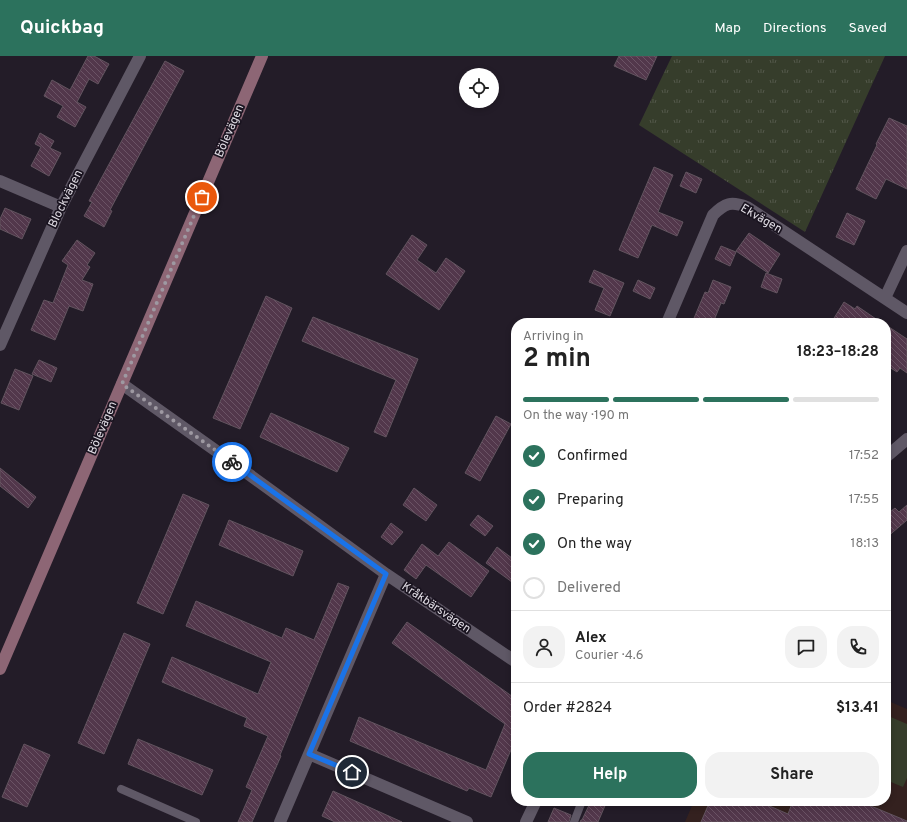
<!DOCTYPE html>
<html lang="en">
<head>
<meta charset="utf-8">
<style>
  :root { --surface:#fff; --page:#f2f2f2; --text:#222; --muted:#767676; --line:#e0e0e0; --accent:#2c725d }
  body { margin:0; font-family:Overpass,sans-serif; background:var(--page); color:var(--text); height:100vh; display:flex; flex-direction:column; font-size:15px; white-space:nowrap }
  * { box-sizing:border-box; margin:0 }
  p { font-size:13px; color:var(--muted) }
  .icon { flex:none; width:22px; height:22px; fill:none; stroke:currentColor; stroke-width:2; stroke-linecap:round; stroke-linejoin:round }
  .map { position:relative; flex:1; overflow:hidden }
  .side { position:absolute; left:511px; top:262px; width:380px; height:488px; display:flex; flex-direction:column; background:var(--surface); border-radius:16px; box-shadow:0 2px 6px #0003 }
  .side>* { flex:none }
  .controls { position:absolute; left:459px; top:12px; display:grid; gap:8px }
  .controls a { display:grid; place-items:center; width:40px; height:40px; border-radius:50%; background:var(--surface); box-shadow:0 2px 6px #0003; font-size:20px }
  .pin { position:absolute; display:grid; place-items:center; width:34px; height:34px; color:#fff; margin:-17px; border:2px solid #fff; border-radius:50%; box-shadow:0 1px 4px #0007 }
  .courier { position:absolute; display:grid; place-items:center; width:40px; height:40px; margin:-20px; border:3px solid #1a73e8; border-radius:50%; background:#fff; color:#222; box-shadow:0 1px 5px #0007 }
  .summary em { font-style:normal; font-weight:700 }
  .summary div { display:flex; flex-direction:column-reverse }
  .summary { display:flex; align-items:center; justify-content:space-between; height:68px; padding:0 12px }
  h1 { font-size:26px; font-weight:700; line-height:30px }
  .bar { display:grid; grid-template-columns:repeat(4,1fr); gap:6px 4px; align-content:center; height:48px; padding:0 12px }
  .bar i { height:5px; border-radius:3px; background:var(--line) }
  .bar .current { background:var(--accent) }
  .bar p { grid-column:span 4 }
  .line { display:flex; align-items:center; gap:10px; padding:0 12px; border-top:1px solid var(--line) }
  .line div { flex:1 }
  .round { display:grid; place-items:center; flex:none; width:42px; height:42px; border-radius:16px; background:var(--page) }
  ol { padding:0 12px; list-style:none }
  li { display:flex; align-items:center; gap:12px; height:44px }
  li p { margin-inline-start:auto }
  li .icon { padding:4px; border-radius:50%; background:var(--accent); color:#fff; stroke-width:4 }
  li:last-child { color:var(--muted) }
  li i { width:22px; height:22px; border:2px solid var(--line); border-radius:50% }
  .primary-button { display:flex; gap:8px; margin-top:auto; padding:8px 12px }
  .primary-button a { flex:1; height:46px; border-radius:16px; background:var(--accent); color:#fff; font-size:16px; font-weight:700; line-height:46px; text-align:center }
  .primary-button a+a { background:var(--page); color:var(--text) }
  header { display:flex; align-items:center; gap:24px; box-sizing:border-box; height:56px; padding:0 20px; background:var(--accent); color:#fff }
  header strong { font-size:19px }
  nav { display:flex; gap:22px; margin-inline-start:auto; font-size:14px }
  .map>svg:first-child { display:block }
  .education { fill:#34211f }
  .grass { fill:#363d2b }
  .park { fill:url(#park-tufts) }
  .building { fill:url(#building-back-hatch); stroke:#62545f }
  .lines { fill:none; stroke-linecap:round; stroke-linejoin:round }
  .lane { stroke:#5f5866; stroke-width:8 }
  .street { stroke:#5f5866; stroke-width:12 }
  .secondary { stroke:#8d6675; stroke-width:12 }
  .done { stroke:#9e99a2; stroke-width:4; stroke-dasharray:0 7.2 }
  .route { stroke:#1a73e8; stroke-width:5 }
  .labels { text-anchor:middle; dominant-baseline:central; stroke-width:3.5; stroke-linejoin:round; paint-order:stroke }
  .street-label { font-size:12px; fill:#e0dce4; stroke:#19131f }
</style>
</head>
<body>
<header>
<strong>Quickbag</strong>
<nav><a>Map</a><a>Directions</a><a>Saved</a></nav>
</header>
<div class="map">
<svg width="907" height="766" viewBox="0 0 907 766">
  <defs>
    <pattern id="park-tufts" width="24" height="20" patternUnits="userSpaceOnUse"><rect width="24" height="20" fill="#363d2b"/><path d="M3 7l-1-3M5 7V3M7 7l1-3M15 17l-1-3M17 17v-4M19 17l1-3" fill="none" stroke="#53584a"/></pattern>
    <pattern id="building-back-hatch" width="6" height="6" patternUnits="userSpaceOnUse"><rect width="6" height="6" fill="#52374b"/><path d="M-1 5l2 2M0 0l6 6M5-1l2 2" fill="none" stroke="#6b5365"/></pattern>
  </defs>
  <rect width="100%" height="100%" fill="#231c28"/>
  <path class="education" d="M886,644l21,9v113h-222l9,-21h192z"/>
  <path class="grass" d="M886,659l21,9v54l-4,9 -17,-7z"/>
  <path class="park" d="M672,0h213l-80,176 -166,-107z"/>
  <path class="building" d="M88,0h6l15,8 -11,20 -9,-5 -12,23 9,5 -11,20 -18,-10 6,-11 -19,-10 8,-16 18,10z
    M619,0h38l-11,24 -32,-14z
    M165,5l19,10 -74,139 2,1 -8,16 -20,-11 8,-14 -3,-1z
    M889,62l18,8v63l-21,-10 -10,20 -20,-10 21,-44 -1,-1z
    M40,77l14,8 -4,7 11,5 -12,23 -18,-10 10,-19 -6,-3z
    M654,111l19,8 -15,37 25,10 -6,14 -25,-11 -14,33 -19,-8z
    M686,116l16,7 -6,14 -16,-7z
    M5,152l26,11 -9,20 -22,-10v-10z
    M847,157l18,8 -11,24 -18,-8z
    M749,177l31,21 -12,19 -32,-22z
    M412,179l15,10 -10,15 19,13 10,-15 19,13 -26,39 -53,-36z
    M77,184l18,13 -8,12 3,2 -8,13 11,4 -10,27 -14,-5 -14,34 -24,-10 13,-30 9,3 15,-38 -6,-4z
    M721,190l15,6 -6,14 -15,-7z
    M594,214l30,13 -14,33 -15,-6 9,-22 -15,-6z
    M766,217l16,6 -5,14 -16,-6z
    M638,224l17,8 -5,11 -17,-8z
    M713,224l18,7 -7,17 -3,-1 -8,20h-21l13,-31 3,1z
    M266,240l26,12 -52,121 -27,-11z
    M844,246l11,7 2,-3 25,17h-51z
    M313,261l105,42 -32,78 -12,-5 22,-52 -94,-39z
    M886,269l21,14v34l-7,-5 -3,4 -11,-7z
    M39,304l18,8 -6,14 -19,-8z
    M15,313l18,7 -14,34 -18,-7z
    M271,357l78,35 -12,24 -77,-35z
    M496,360l15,8 -31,57 -15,-8z
    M0,412l36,29 -8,11 -28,-22z
    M414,432l23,17 -11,16 -23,-16z
    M183,438l26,11 -46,109 -26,-11z
    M907,449v15l-21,18v-23l9,-7 4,4z
    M478,459l15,11 -8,10 -15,-11z
    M229,464l74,31 -10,25 -74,-31z
    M391,467l12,9 -11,13 -11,-8z
    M449,486l40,29 -18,26 -45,-32 -10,14 -12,-9 18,-26 16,12z
    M497,491l19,14v24l-30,-22z
    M338,527l11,4 -69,168 1,1 -29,66h-14l14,-32 -6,-3 22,-51 -24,-10 3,-8 -85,-36 10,-25 86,37 13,-32 -85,-36 10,-25 86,37 4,-10 28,12z
    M407,566l109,77v39l-25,59 -22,-9 -2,3 -117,-50 9,-24 127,53 19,-46 -113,-81z
    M124,577l26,11 -46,110 -26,-11z
    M138,683l75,31 -11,25 -74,-31z
    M24,688l26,11 -23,52 -25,-10z
    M333,735l38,17 31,14h-67l-13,-6z
    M591,745h16l-9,21h-18l1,-2h1z
    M710,745h48l30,13 5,-13h66l48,20v1h-206z
    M554,752l17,7 -2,7h-21z"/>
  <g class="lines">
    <path class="lane" d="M121,733l75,33
      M574,766l8,-21"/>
    <path class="street" d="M0,125l61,26
      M885,242l22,-47
      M667,267l46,-108c12,-12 18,-14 34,-8l160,106
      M0,289l61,-138 79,-151
      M122,328l114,81 150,109 130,88
      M886,401l21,-18
      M309,698l158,68
      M280,766l106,-248
      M526,766l10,-21"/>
    <path class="secondary" d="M0,613l262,-613"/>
  </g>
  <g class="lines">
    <path class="done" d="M202,141l-80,187 110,78"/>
    <path class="route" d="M232,406l154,112 -77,180 43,18"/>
  </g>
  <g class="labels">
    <g class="street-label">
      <text transform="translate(230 75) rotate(-67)">Bölevägen</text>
      <text transform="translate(66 143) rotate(-64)">Blockvägen</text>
      <text transform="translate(761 163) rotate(30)">Ekvägen</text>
      <text transform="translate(103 372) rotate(-67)">Bölevägen</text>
      <text transform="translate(436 552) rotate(34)">Kråkbärsvägen</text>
    </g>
  </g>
</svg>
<div class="controls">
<a><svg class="icon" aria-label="locate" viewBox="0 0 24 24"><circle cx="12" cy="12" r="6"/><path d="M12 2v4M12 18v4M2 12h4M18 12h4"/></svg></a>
</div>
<div class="pin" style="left:202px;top:141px;background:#ea580c"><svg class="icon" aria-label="bag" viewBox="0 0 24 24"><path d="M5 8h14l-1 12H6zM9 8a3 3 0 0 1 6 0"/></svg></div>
<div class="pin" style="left:352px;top:716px;background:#1f2937"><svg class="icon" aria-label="home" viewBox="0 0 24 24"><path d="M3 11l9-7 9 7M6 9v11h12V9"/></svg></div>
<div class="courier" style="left:232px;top:406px"><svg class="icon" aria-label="bike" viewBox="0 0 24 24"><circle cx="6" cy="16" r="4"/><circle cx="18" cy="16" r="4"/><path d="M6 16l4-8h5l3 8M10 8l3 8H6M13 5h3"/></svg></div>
<section class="side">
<div class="summary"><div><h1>2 min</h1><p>Arriving in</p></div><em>18:23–18:28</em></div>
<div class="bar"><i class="current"></i><i class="current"></i><i class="current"></i><i></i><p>On the way · 190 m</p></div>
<ol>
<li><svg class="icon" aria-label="check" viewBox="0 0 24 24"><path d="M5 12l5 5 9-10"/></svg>Confirmed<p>17:52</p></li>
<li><svg class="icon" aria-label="check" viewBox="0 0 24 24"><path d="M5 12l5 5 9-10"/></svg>Preparing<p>17:55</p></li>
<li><svg class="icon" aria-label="check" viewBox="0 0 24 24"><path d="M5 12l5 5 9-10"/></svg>On the way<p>18:13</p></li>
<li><i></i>Delivered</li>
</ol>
<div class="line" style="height:72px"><a class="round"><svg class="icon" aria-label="person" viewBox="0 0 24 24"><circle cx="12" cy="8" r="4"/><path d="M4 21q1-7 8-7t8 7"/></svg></a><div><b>Alex</b><p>Courier · 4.6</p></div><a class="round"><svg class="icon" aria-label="chat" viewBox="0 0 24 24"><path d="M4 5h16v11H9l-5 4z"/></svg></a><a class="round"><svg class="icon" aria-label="phone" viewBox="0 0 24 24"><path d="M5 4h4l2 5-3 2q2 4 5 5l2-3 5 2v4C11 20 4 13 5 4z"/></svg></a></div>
<div class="line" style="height:52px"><div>Order #2824</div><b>$13.41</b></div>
<div class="primary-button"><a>Help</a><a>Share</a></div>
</section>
</div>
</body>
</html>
